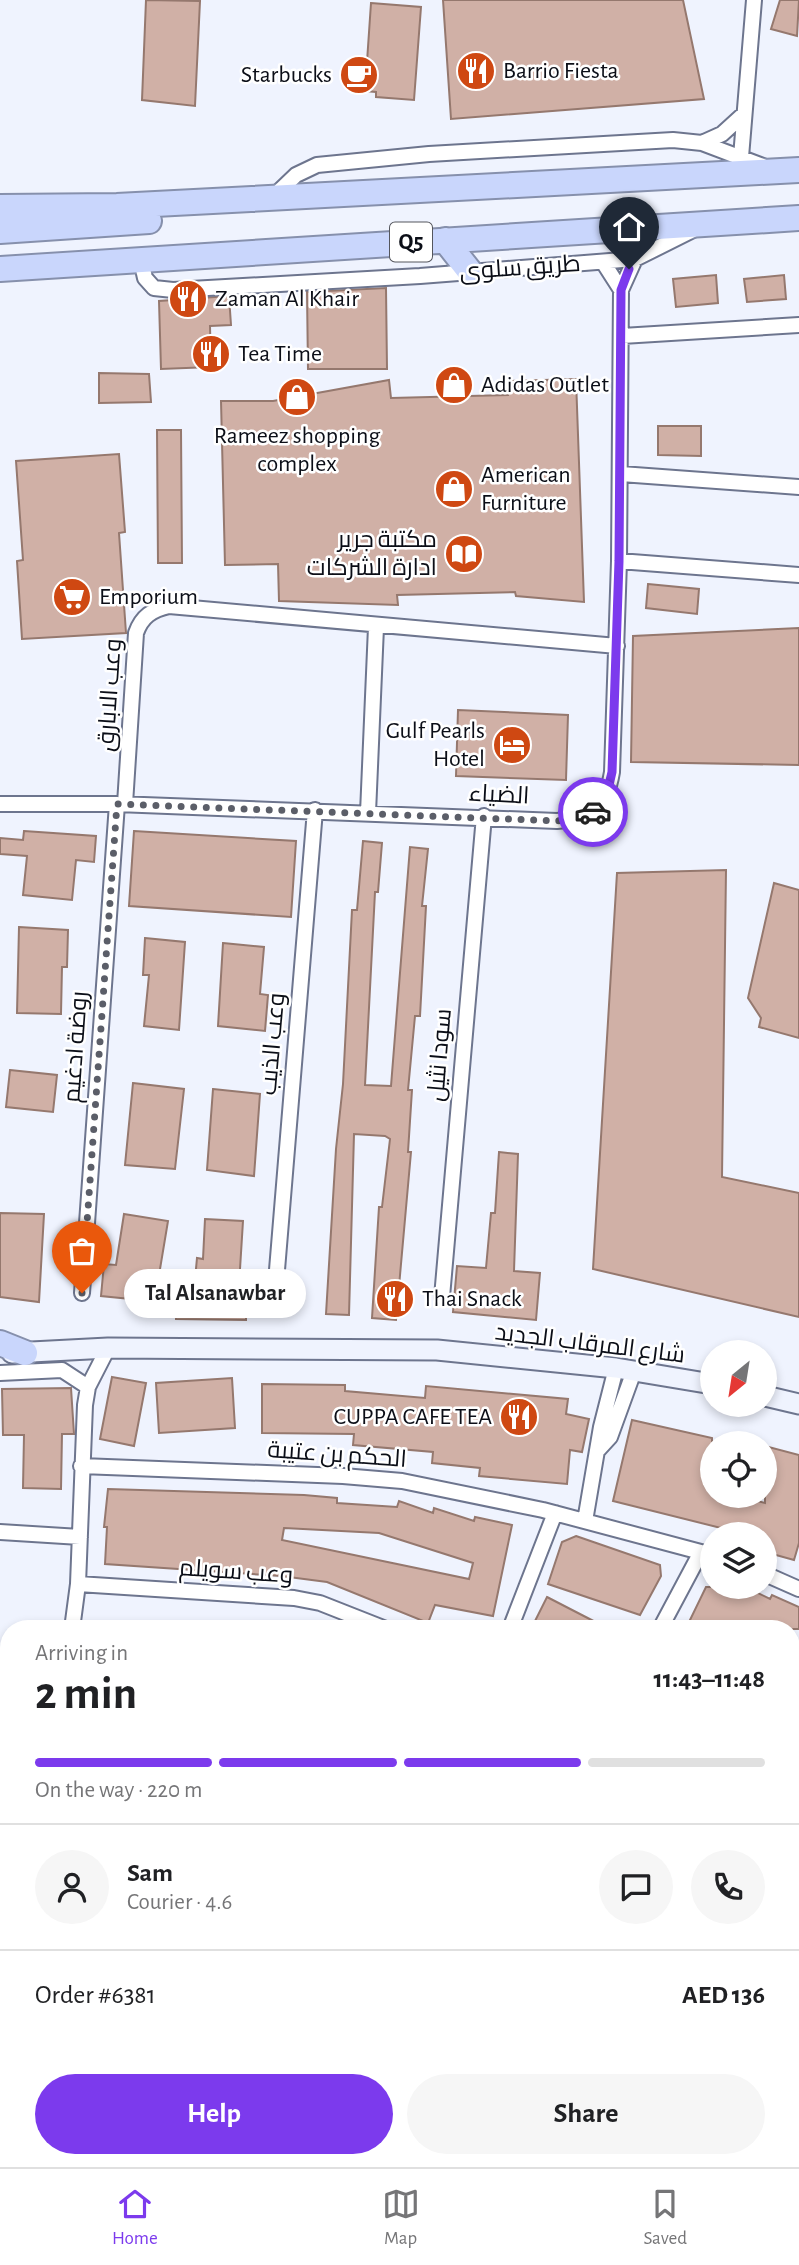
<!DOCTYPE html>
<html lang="en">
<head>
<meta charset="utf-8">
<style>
  :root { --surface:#fff; --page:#f6f6f6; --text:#202124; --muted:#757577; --line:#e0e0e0; --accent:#7c3aed }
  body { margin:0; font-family:"Alegreya Sans",Cairo,sans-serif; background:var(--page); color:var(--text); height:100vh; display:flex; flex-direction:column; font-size:26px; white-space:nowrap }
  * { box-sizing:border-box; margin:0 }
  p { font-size:23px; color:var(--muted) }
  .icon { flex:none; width:38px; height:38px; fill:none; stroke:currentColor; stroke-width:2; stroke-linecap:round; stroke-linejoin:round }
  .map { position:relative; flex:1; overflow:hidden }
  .drawer { position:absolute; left:0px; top:1620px; width:800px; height:548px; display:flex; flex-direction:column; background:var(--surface); border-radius:28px 28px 0 0; box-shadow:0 4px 10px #0003 }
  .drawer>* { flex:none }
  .needle { width:46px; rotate:210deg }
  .fabs { position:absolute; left:700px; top:1340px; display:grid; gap:14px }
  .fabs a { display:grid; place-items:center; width:77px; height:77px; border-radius:50%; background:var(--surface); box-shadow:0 4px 10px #0003; font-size:35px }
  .pin { position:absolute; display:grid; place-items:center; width:60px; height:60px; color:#fff; margin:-72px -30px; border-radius:50% 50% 50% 0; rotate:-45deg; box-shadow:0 0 7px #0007 }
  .pin .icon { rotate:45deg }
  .courier { position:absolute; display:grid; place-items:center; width:70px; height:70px; margin:-35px; border:5px solid #7c3aed; border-radius:50%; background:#fff; color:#222; box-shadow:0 2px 9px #0007 }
  .bubble { position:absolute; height:49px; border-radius:24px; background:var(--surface); box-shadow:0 4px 10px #0003; font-size:23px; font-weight:700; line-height:49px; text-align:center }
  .summary em { font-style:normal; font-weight:700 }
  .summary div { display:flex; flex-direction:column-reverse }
  .summary { display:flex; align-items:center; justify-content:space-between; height:119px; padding:0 35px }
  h1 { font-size:46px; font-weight:700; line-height:52px }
  .bar { display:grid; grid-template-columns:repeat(4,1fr); gap:10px 7px; align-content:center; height:84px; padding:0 35px }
  .bar i { height:9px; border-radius:5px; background:var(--line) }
  .bar .active { background:var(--accent) }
  .bar p { grid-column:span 4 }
  .line { display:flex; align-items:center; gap:18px; padding:0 35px; border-top:2px solid var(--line) }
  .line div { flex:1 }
  .round { display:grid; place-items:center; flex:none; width:74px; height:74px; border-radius:37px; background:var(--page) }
  .primary-button { display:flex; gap:14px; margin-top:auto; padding:14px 35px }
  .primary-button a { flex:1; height:80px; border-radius:42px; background:var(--accent); color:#fff; font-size:28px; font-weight:700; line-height:80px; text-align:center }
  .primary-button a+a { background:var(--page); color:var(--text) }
  .tabs { display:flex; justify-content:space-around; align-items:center; height:98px; border-top:2px solid var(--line); background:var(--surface); font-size:19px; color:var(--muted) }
  .tabs a { display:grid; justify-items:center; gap:4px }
  .tabs .active { color:var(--accent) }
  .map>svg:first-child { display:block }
  .building { fill:#d0b0a6; stroke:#95786e; stroke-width:2; fill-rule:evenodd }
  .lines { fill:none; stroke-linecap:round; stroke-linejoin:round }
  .street-casing { stroke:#6d758e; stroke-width:18 }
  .secondary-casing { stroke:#6d758e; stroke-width:23 }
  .highway-casing { stroke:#8690ac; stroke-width:28 }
  .street { stroke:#fff; stroke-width:14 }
  .secondary { stroke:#eff3fe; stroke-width:19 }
  .highway { stroke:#c9d6fc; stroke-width:24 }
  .done { stroke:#5b5e68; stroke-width:7; stroke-dasharray:0 12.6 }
  .route { stroke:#7c3aed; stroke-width:9 }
  .labels { text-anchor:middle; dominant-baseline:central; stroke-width:5; stroke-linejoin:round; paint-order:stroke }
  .shield { fill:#fff; stroke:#54565d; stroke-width:2 }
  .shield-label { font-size:23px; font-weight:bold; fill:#0b0e17 }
  .poi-label { font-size:24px; fill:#0b0e17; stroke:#fff; text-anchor:start }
  .street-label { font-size:24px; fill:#0b0e17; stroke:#fff }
</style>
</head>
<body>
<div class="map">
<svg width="799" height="2167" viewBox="0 0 799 2167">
  <rect width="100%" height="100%" fill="#eff3fe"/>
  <path class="building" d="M146,0l54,1 -5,105 -53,-6z
    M443,0h240l21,99 -253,20z
    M780,0h19l-2,36 -26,-7z
    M371,3l50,4 -7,93 -38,-3v-5l-11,-1z
    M716,275l2,28 -42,4 -3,-28z
    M784,275l2,24 -39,3 -3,-23z
    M386,288l1,81h-79l-1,-77z
    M229,296l2,29 -21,1 1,41 -50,2 -2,-68z
    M99,373l50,1 2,28 -52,1z
    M576,379l8,223 -68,-6 -1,-4 -118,3 1,10 -119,-4 -1,-37 -53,1 -4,-164h52l116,-21 2,18 117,-3v-14z
    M658,426h43v30l-43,-1z
    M157,430h24l1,133h-24z
    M119,454l6,78 -6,1 7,100 -104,6 -5,-78 6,-1 -7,-99z
    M648,584l51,5 -2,25 -51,-6z
    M799,628v137l-168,-3 2,-126z
    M458,710l110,5 -2,65 -110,-4z
    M24,831l72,5 -2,26 -18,-2 -4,40 -49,-5 4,-39 -27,-2v-16l23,2z
    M134,831l162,10 -5,76 -162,-11z
    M363,841l19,2 -4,49h-3l-10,193 26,1 19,-239 18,2 -6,57h4l-6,110h-5l-7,74h4l-4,62h3l-15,168 -24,-2 7,-111h3l8,-68 -5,-3 -31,-2 -5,181 -23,-1 10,-165 7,-65 9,-174h5z
    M726,870l-4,307 77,16v124l-206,-48 24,-396z
    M774,883l25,7v148l-40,-11 2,-9 -13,-20z
    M19,927l49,3 -1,37h-5l-1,47 -44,-1z
    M145,938l40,4 -6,88 -35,-4 5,-51h-6z
    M223,943l41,4 -4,47 8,1 -3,36 -47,-5z
    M10,1070l47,5 -4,37 -47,-5z
    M133,1083l51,6 -9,80 -50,-4z
    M213,1089l47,5 -6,82 -47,-6z
    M499,1152l19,2 -4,117 26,2 -4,47 -83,-8 4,-46 29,2 5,-55h4z
    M0,1213l44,1 -5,88 -39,-5z
    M124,1214l44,7 -8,48v33l-59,-6 3,-32 12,1z
    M205,1219l38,2 -5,80 8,1v18l-70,-1v-19l17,1 4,-43 6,1z
    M112,1377l34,6 -12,63 -34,-7z
    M232,1378l3,50 -76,5 -3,-50z
    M262,1384l83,1v6l80,7 1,-12 142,13 -2,15 23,5 -7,33 -12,-2 -3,34 -88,-8 1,-8 -48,-5 1,-11 -80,-7 1,-11 -92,-1z
    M71,1388l3,46h-12l-1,55 -38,-1 1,-53h-21l-1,-46z
    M632,1420l80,18v58h27l26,7v-57l34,9v88l-5,17 -29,-8v-17h-37l1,-5 -116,-29z
    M108,1489l196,6 33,3v5l60,4 2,-6 34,12 1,-5 40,13 1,-4 37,8 -19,91 -58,-11 -7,18 -101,-41 -46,-6 -176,-12 2,-37h-3zM284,1528l95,5 94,30 -4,16 -187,-39z
    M576,1536l84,29 1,11 -21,39 -92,-31 14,-42z
    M706,1587h40l24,12 2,-4 27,12v22h-95l-15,-7z
    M547,1597l62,32h-78z"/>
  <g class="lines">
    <defs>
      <path id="street" d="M702,143l20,-9 22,-20
        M741,157l13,-157
        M273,197l23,-22 21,-10 112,-11 244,-14 29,3 66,25
        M141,260l4,18 9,10 19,2 247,-14 215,-17 62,-31
        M603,262l18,28
        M622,336l177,-11
        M621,474l178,13
        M619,561l180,14
        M0,804h117l440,17c36,-3 49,-13 55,-49l7,-211 2,-271 14,-31
        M125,804l11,-171c6,-17 16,-23 33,-27l448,40
        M368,813l8,-186
        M276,1282l39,-472
        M82,1293l35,-489
        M442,1297l42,-481
        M0,1373l62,-3 26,17
        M599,1449l11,-12 24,-66
        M81,1466l262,10 59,5 141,29 169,45
        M585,1521l16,-94 15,-59
        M0,1532l80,5
        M765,1574l34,15
        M78,1584l216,14 26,5 66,26
        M72,1629l6,-45 7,-179 3,-18 20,-39
        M510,1629l45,-116
        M660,1629l41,-77
        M0,1702l9,3
        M791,1710l8,-10
        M791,2035l8,-10
        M319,2167l6,-7
        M468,2167l6,-7
        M686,2167l6,-7"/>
      <path id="secondary" d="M12,1353l96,-5 329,2 179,18 96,16
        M765,1396l34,8"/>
      <path id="highway" d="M0,207l117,-1 682,-36
        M0,231l149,-10
        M445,240l26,33
        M0,269l799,-51
        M0,1343l25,10"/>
    </defs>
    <use href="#street" class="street-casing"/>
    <use href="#secondary" class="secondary-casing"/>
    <use href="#highway" class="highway-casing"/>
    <use href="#street" class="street"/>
    <use href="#secondary" class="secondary"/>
    <use href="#highway" class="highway"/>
  </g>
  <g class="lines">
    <path class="done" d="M82,1293l35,-489 440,17 22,-2 14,-7"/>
    <path class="route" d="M593,812l13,-14 6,-26 7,-211 2,-271 8,-21"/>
  </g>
  <defs>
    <symbol id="restaurant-disc" viewBox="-11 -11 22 22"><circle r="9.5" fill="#cf4812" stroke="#fff"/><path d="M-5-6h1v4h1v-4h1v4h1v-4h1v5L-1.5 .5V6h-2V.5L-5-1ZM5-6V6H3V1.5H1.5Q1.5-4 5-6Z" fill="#fff"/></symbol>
    <symbol id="cafe-disc" viewBox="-11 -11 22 22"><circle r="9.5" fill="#cf4812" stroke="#fff"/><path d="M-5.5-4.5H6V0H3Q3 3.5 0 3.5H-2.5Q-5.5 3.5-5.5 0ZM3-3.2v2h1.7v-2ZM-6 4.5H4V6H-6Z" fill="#fff"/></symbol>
    <symbol id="shop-disc" viewBox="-11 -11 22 22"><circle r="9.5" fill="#cf4812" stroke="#fff"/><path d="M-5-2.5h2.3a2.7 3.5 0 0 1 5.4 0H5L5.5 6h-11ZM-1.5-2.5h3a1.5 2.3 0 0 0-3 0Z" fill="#fff"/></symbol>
    <symbol id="library-disc" viewBox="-11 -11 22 22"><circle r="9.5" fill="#cf4812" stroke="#fff"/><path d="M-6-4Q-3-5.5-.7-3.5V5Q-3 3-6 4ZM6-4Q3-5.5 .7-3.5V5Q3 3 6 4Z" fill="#fff"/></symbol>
    <symbol id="supermarket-disc" viewBox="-11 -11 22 22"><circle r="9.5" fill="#cf4812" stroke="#fff"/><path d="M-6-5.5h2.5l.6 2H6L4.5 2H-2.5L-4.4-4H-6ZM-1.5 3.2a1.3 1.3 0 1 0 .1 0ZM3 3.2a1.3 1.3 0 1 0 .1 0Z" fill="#fff"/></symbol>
    <symbol id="hotel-disc" viewBox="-11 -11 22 22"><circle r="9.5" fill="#cf4812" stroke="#fff"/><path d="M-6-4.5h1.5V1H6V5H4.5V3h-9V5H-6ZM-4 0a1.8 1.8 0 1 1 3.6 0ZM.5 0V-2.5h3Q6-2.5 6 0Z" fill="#fff"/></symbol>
  </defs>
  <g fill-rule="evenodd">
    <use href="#restaurant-disc" x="454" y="49" width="44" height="44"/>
    <use href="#cafe-disc" x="337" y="53" width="44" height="44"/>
    <use href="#restaurant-disc" x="166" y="277" width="44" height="44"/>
    <use href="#restaurant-disc" x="189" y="332" width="44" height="44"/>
    <use href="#shop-disc" x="432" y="363" width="44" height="44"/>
    <use href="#shop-disc" x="275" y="375" width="44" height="44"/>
    <use href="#shop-disc" x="432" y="467" width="44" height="44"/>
    <use href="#library-disc" x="442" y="532" width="44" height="44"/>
    <use href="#supermarket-disc" x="50" y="575" width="44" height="44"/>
    <use href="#hotel-disc" x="490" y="723" width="44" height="44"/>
    <use href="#restaurant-disc" x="373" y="1277" width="44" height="44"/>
    <use href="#restaurant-disc" x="497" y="1395" width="44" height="44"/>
  </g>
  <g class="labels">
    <rect class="shield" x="390" y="222.5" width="42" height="39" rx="5"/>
    <g class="shield-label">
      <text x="411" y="242">Q5</text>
    </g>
    <g class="poi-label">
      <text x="503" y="71">Barrio Fiesta</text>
      <text x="332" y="75" text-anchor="end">Starbucks</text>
      <text x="215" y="299">Zaman Al Khair</text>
      <text x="238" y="354">Tea Time</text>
      <text x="481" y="385">Adidas Outlet</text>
      <text x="297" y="436" text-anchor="middle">Rameez shopping<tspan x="297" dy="28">complex</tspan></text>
      <text x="481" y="475">American<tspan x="481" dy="28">Furniture</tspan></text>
      <text x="437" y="540" text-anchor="end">مكتبة جرير<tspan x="437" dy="28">ادارة الشركات</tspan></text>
      <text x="99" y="597">Emporium</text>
      <text x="485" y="731" text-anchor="end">Gulf Pearls<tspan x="485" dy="28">Hotel</tspan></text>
      <text x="422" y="1299">Thai Snack</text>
      <text x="492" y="1417" text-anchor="end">CUPPA CAFE TEA</text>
    </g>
    <g class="street-label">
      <text transform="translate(520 268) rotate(-4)">طريق سلوى</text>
      <text transform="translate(110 695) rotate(-86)">وعب الابارق</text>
      <text transform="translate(499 795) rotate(3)">الضياء</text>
      <text transform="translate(273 1044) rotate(-85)">وعب الذيب</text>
      <text transform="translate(76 1047) rotate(-86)">روضة ادغيم</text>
      <text transform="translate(440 1055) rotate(-85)">سودا نثيل</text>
      <text transform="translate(590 1344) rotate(7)">شارع المرقاب الجديد</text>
      <text transform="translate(337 1455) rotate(4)">الحكم بن عتيبة</text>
      <text transform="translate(236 1572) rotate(4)">وعب سويلم</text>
    </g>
  </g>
</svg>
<div class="fabs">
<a><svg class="needle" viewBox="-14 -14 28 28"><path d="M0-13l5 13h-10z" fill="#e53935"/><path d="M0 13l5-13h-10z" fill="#757577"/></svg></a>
<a><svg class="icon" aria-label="locate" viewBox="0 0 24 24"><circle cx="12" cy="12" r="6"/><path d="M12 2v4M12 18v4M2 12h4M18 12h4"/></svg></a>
<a><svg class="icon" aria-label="layers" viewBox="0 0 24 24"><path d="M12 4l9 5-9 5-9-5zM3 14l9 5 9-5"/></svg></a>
</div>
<div class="pin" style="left:82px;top:1293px;background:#ea580c"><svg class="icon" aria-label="bag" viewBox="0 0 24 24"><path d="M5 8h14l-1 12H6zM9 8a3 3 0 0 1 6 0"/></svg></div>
<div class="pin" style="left:629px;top:269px;background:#1f2937"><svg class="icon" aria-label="home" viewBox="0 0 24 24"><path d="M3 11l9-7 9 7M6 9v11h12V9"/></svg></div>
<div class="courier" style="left:593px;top:812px"><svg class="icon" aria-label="car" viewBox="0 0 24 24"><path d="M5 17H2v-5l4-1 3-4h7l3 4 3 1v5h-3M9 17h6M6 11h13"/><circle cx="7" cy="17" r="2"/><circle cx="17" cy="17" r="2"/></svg></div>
<div class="bubble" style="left:124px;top:1269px;width:182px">Tal Alsanawbar</div>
<section class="drawer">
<div class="summary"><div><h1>2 min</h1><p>Arriving in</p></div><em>11:43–11:48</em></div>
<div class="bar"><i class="active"></i><i class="active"></i><i class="active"></i><i></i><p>On the way · 220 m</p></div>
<div class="line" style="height:126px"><a class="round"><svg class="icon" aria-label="person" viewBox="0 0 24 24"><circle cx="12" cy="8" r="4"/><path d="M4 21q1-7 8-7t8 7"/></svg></a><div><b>Sam</b><p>Courier · 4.6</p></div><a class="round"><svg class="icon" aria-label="chat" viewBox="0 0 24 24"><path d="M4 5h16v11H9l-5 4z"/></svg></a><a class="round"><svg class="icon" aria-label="phone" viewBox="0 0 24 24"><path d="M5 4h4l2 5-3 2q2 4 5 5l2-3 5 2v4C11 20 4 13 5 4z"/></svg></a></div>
<div class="line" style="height:91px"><div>Order #6381</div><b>AED 136</b></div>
<div class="primary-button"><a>Help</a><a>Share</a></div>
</section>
</div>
<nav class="tabs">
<a class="active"><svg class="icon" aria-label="home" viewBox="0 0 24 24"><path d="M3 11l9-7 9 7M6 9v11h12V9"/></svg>Home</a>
<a><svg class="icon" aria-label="map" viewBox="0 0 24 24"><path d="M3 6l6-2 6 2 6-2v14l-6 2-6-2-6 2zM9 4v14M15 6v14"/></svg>Map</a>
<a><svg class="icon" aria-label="saved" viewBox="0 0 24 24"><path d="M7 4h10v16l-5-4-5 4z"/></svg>Saved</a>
</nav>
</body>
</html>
